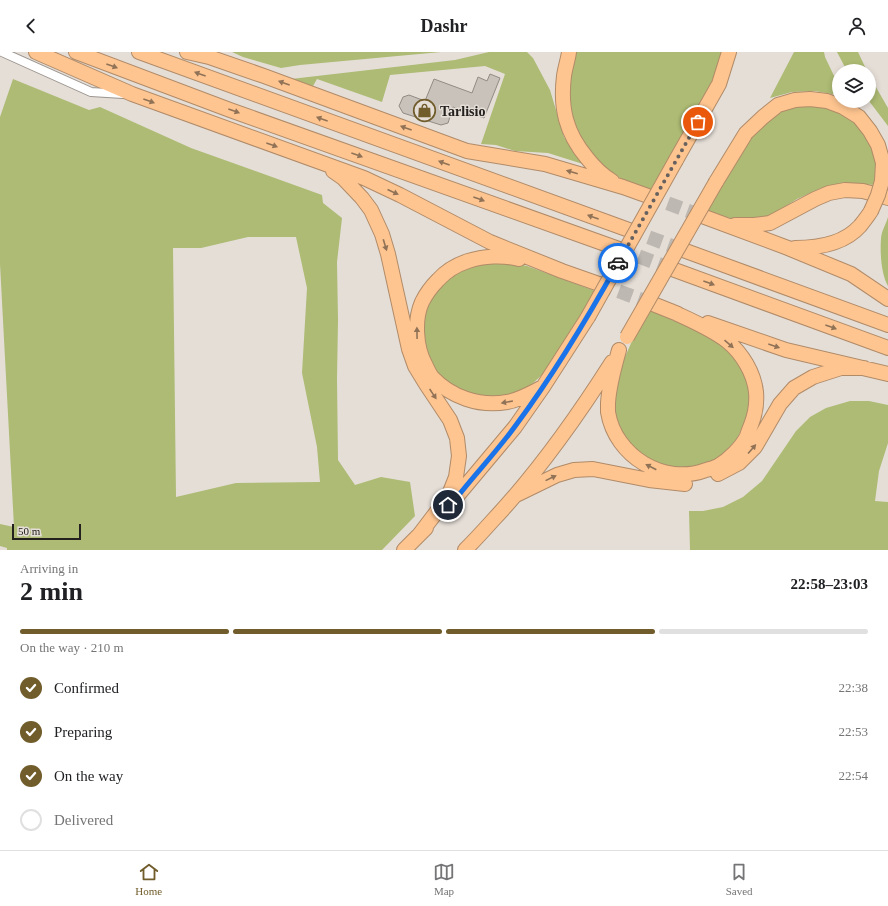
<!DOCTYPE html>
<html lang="en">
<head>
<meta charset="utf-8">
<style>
  :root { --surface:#fff; --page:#f2f2f2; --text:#202124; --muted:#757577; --line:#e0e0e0; --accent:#715c2b }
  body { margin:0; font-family:"Times New Roman",serif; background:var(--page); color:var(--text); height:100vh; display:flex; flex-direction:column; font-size:15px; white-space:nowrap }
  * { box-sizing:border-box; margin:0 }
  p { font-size:13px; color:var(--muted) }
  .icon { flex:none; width:22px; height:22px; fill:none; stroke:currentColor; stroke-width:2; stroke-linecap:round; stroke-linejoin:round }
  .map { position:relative; height:498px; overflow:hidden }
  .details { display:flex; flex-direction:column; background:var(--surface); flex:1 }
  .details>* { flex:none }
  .buttons { position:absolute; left:832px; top:12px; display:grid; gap:8px }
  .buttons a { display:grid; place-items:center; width:44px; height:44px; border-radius:50%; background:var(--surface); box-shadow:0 2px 6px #0003; font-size:20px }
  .scale { position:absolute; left:12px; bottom:10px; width:69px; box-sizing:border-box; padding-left:4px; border:2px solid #23201e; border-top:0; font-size:11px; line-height:14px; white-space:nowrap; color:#23201e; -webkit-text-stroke:3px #e5ded7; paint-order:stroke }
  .pin { position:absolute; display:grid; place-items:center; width:34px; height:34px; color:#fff; margin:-17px; border:2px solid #fff; border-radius:50%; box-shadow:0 1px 4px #0007 }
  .courier { position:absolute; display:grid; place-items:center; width:40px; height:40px; margin:-20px; border:3px solid #1a73e8; border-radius:50%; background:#fff; color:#222; box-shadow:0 1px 5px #0007 }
  .head em { font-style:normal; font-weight:800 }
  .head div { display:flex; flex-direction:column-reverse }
  .head { display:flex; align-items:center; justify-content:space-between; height:68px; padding:0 20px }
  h1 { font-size:26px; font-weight:800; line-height:30px }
  .bar { display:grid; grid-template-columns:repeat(4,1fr); gap:6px 4px; align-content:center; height:48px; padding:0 20px }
  .bar i { height:5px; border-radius:3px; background:var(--line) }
  .bar .on { background:var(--accent) }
  .bar p { grid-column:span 4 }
  ol { padding:0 20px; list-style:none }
  li { display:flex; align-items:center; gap:12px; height:44px }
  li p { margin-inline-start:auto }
  li .icon { padding:4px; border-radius:50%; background:var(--accent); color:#fff; stroke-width:4 }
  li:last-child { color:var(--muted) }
  li i { width:22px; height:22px; border:2px solid var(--line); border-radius:50% }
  header { display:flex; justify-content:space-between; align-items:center; height:52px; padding:0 20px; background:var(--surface); font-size:18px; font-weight:800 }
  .dock { display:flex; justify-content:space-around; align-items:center; height:56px; border-top:1px solid var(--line); background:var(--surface); font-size:11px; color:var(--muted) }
  .dock a { display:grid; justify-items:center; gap:2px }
  .dock .on { color:var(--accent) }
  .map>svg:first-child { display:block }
  .green { fill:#adbb74; fill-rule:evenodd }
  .building { fill:#c8c2bb; stroke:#908b84 }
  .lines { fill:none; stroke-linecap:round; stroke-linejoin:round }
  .highway-tunnel { stroke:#beb8b2; stroke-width:14; stroke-dasharray:14 7; stroke-linecap:butt }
  .street-casing { stroke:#9b948e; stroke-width:10 }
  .highway-casing { stroke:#b18b68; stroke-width:16 }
  .street { stroke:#fff; stroke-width:8 }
  .highway { stroke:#fec590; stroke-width:14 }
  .highway-bridge-casing { stroke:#b18b68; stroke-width:16; stroke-linecap:butt }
  .highway-bridge { stroke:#fec590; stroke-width:14 }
  .oneway { fill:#907257 }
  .done { stroke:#67625f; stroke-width:4; stroke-dasharray:0 7.2 }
  .route { stroke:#1a73e8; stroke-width:5 }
  .labels { text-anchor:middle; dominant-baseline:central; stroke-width:3; stroke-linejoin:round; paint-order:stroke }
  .poi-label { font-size:14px; font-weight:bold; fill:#23201e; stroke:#e5ded7; text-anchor:start }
</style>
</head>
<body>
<header><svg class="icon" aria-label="back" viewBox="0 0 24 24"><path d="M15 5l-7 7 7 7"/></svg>Dashr<svg class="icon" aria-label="person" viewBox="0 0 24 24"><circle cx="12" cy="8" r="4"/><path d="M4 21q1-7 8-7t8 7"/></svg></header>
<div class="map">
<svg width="888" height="498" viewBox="0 0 888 498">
  <rect width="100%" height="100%" fill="#e5ded7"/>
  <path class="green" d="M232,0h209l-141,13 -19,3 -38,-11z
    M489,0h38l6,6 17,32 14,47 12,18 10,10 -38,-12 -33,-2 -19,-6 -15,-1 24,-70 -20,-8 -95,9 -8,27 -65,-23 -4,7 -22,-7 164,-19z
    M575,0h147c-5,26 -20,49 -33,72 -13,22 -26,44 -38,67l-29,-12 -12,-6 -17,-15 -21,-35 -4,-45z
    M794,0h30l1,5 11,23 3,3v13l-2,-1 -22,-4 -23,1 -22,6z
    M837,0h21l9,19h-20z
    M869,23l19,33v18l-19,-25z
    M13,27l76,31 11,-3 91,41 131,47 1,8 19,15 -5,44 1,58 -1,59 1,81 17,25 26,-8 29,5 5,34 -33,34h-375v-2l-7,-2v-22l14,3 -14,-263v-147zM248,185h48l11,51 -5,85 15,74 3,35 -84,1 -60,14 -3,-249h28z
    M811,51l18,4 17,8 14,12 10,14 6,18 -1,26 -27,-2 -27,5 -24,11 -25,16 -17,4h-22l-27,-8 42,-75 38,-29z
    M888,165v69c-7,-12 -8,-34 -7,-47 0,-7 5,-15 7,-22z
    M507,209l20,5 68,25 -15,28 -35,53 -16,15 -9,6 -30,6 -16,-2 -28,-15 -12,-13 -12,-29 3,-30 15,-27 30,-20z
    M649,258l63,27 22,19 9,13 5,14 2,18 -4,21 -10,18 -16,17 -18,9 -16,3 -23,-3 -17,-7 -16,-12 -9,-13 -7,-20 -2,-17 9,-31 11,-25z
    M850,349h19l19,4v38l-9,28 -4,30 13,1v48h-198l-1,-39h14l20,-4 20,-10 19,-16 34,-50 14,-14 16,-9z"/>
  <path class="building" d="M490,22l10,4 -16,40 -31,-11 -5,16 -7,2 -38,-12 -4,-7 4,-9 6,-2 16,6 9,-22 38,14 6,-16 9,4z"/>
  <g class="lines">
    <path class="highway-tunnel" d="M648,144l54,20
      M629,178l54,20
      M619,197l53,20
      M599,232l54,20"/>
    <defs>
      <path id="street" d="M2,0l89,40 32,2"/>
      <path id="highway" d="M36,0l96,42 232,84 36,17 90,47 72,29 37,13
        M76,0l154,58 389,139
        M139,0l490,178
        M187,0l22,5 55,19 203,75 78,13 78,23 25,9
        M569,0c-1,8 -4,16 -5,24 -4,32 2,57 23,82 7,9 15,17 25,23
        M676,108l43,-76 10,-32
        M333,119l10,7 19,20 9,12 11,24 6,20 21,95 6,17 11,18 24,36 7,18 2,18 -3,21 -8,20 -29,38
        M716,130l30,-49 17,-16 15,-12 17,-5 15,-1 17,2 16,6 16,10 11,14 8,14 5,18 -1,18
        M702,164l86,32 63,26 37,25
        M735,173h19l16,-2 45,-24 14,-6 16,-3 18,1 22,6 3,1
        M795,196c23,0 49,-4 65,-22 4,-5 8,-10 11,-15
        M683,198l205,75
        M519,207c-16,-4 -36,-3 -51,2 -12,4 -22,10 -30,19 -7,7 -12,14 -16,22 -8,18 -6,45 3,62 2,4 4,9 7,13 19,20 47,30 75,25 13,-2 24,-9 36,-15
        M672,217l216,79
        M653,252l25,10
        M708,271l78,27 102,24
        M619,298c-5,18 -10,35 -11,53 0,3 0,6 0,9 7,44 56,74 98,58 4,-1 8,-2 12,-4 10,-6 24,-19 29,-30 1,-4 3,-8 4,-11 4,-10 6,-22 5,-33 -2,-19 -14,-39 -29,-51 -17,-13 -37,-21 -56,-30
        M718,422l21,-11 16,-16 25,-43 14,-16 19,-11 28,-9h23
        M516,443l41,-20 17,-5 19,-1 56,11 36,4
        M448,454l10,-11 57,-68 28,-40 45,-70
        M404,498l22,-22
        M465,498c10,-10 20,-21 29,-31 45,-48 83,-102 118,-157"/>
    </defs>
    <use href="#street" class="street-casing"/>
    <use href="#highway" class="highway-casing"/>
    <use href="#street" class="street"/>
    <use href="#highway" class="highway"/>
    <defs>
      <path id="highway-bridge" d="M871,159l7,-16 4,-14
        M588,265l88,-157
        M627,285l89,-155"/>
    </defs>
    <use href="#highway-bridge" class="highway-bridge-casing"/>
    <use href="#highway-bridge" class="highway-bridge"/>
  </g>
  <defs><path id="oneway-solid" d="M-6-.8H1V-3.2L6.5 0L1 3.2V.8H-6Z"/></defs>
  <g class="oneway">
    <use href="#oneway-solid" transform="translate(112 14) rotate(20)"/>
    <use href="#oneway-solid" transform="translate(200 22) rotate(-160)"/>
    <use href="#oneway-solid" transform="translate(284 31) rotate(-160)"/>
    <use href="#oneway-solid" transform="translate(149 49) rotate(20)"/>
    <use href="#oneway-solid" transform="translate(234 59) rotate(20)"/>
    <use href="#oneway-solid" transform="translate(322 67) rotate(-160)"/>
    <use href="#oneway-solid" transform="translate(406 76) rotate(-160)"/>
    <use href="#oneway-solid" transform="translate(272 93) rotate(20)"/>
    <use href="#oneway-solid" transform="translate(357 103) rotate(20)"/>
    <use href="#oneway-solid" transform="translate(444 111) rotate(-160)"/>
    <use href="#oneway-solid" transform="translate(572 120) rotate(-164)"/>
    <use href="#oneway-solid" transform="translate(393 140) rotate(25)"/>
    <use href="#oneway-solid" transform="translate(479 147) rotate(20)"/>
    <use href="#oneway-solid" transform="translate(593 165) rotate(-160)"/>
    <use href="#oneway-solid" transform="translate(385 193) rotate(73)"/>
    <use href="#oneway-solid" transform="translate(709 231) rotate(20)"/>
    <use href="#oneway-solid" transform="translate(831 275) rotate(20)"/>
    <use href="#oneway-solid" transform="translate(417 281) rotate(-91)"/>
    <use href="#oneway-solid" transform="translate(729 292) rotate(41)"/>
    <use href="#oneway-solid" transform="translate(774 294) rotate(19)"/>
    <use href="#oneway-solid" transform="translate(433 342) rotate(56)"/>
    <use href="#oneway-solid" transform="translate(507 350) rotate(170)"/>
    <use href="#oneway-solid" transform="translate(752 397) rotate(-49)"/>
    <use href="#oneway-solid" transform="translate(651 415) rotate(-153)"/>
    <use href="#oneway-solid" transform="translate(551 426) rotate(-26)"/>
  </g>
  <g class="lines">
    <path class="done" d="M618,211l80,-141"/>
    <path class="route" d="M448,453l10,-9c19,-24 40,-46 58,-71 38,-51 71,-106 102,-162"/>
  </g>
  <defs>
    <symbol id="shop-ring" viewBox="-11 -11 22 22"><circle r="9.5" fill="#e5ded7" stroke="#715c2b" stroke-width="1.5"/><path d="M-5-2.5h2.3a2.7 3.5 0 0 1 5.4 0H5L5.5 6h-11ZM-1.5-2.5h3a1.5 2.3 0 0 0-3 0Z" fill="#715c2b"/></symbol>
  </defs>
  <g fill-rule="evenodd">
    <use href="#shop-ring" x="412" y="46" width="25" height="25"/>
  </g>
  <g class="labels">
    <g class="poi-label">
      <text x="440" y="59">Tarlisio</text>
    </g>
  </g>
</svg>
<div class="buttons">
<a><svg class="icon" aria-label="layers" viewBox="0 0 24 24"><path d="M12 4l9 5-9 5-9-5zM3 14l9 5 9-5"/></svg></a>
</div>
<div class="scale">50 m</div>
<div class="pin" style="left:698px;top:70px;background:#ea580c"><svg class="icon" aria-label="bag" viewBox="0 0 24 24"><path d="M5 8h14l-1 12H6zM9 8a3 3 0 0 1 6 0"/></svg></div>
<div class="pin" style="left:448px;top:453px;background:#1f2937"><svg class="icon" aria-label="home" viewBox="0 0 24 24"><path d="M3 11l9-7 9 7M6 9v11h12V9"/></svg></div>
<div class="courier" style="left:618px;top:211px"><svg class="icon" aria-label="car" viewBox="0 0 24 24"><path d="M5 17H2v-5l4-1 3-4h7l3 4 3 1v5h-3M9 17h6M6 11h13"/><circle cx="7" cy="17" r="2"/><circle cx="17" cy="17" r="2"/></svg></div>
</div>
<section class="details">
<div class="head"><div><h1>2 min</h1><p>Arriving in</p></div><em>22:58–23:03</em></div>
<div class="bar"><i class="on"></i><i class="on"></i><i class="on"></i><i></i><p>On the way · 210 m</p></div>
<ol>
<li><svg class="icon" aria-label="check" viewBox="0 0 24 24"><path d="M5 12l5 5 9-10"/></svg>Confirmed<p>22:38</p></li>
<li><svg class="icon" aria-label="check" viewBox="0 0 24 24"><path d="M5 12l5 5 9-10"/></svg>Preparing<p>22:53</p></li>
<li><svg class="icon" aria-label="check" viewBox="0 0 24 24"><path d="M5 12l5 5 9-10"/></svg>On the way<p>22:54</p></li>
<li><i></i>Delivered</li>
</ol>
</section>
<nav class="dock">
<a class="on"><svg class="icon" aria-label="home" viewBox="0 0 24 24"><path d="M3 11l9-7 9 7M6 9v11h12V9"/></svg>Home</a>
<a><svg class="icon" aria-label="map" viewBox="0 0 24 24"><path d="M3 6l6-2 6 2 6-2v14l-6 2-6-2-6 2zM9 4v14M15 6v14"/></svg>Map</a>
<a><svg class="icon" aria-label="saved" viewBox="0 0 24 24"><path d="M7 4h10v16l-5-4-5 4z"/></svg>Saved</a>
</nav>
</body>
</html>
